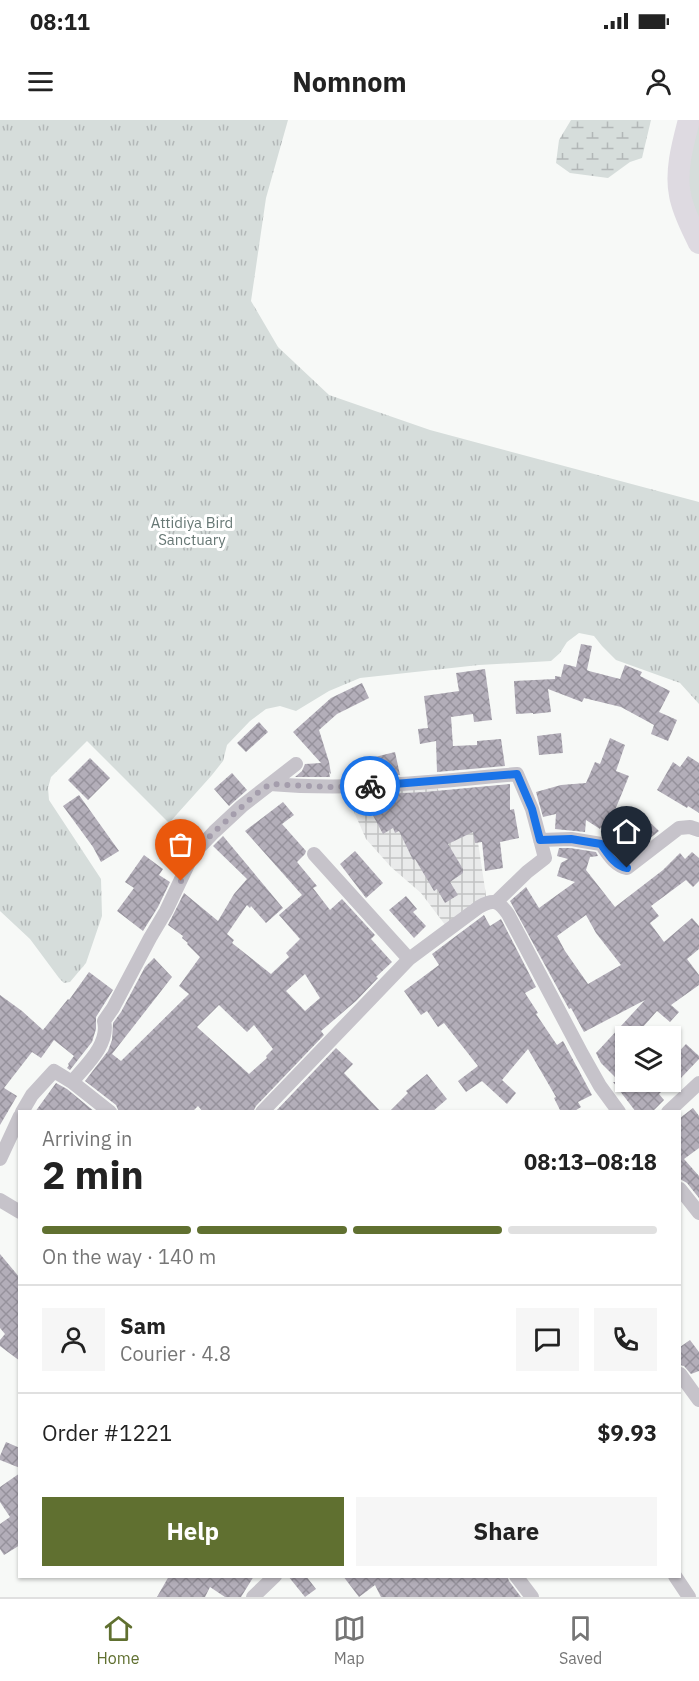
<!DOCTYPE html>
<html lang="en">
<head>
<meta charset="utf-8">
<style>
  :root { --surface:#fff; --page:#f6f6f6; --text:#222; --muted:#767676; --line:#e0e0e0; --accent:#607030 }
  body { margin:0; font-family:"IBM Plex Sans",sans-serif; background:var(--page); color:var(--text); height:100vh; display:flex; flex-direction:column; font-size:22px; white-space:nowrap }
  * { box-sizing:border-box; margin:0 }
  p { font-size:20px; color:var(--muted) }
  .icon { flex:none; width:33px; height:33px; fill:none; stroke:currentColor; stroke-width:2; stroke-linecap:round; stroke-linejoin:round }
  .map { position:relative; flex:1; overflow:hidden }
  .sheet { position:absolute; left:18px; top:990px; width:663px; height:468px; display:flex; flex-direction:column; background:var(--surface); border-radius:0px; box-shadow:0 2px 4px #0004 }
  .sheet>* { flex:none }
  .fabs { position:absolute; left:615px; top:906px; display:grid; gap:12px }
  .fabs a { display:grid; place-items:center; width:66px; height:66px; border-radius:0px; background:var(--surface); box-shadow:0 2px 4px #0004; font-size:30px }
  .pin { position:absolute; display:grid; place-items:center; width:51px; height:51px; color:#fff; margin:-62px -26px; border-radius:50% 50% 50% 0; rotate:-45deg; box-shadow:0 0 6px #0007 }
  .pin .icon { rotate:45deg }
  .courier { position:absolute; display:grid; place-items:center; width:60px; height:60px; margin:-30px; border:4px solid #1a73e8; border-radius:50%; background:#fff; color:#222; box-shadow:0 2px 8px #0007 }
  .overview em { font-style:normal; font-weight:700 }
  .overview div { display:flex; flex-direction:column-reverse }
  .overview { display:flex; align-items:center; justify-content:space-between; height:102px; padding:0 24px }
  h1 { font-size:39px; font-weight:700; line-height:45px }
  .bar { display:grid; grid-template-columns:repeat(4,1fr); gap:9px 6px; align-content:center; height:72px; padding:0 24px }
  .bar i { height:8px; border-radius:4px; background:var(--line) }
  .bar .active { background:var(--accent) }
  .bar p { grid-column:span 4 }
  .line { display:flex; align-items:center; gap:15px; padding:0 24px; border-top:2px solid var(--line) }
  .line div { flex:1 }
  .round { display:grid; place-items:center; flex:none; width:63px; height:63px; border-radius:0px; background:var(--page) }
  .button { display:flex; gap:12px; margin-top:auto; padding:12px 24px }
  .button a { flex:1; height:69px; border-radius:0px; background:var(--accent); color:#fff; font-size:24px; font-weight:700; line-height:69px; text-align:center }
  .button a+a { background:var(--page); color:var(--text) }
  .status { display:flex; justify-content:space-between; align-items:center; height:42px; padding:0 30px; background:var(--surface); direction:ltr }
  .status svg { height:16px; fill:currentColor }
  header { display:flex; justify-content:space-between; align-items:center; height:78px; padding:0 24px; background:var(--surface); font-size:27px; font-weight:700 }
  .dock { display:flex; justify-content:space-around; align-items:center; height:84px; border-top:2px solid var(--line); background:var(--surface); font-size:16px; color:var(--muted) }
  .dock a { display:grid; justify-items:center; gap:3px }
  .dock .active { color:var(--accent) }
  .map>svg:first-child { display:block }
  .industrial { fill:url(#industrial-grid) }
  .green { fill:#d6dddb }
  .wetland { fill:url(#wetland-marsh) }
  .park { fill:url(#park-tufts) }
  .building { fill:url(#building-cross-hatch); fill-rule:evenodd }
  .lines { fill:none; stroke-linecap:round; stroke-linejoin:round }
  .street { stroke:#c6c3ca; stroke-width:14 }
  .primary { stroke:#dedae1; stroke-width:22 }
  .done { stroke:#a49dac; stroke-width:6; stroke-dasharray:0 10.8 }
  .route { stroke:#1a73e8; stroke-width:8 }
  .labels { text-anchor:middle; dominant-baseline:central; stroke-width:6; stroke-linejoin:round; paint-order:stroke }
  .park-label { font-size:15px; fill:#667774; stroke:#fff }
</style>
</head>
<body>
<div class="status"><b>08:11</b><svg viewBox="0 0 49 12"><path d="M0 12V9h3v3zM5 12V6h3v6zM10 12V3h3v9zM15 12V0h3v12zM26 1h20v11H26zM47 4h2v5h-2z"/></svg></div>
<header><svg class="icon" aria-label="menu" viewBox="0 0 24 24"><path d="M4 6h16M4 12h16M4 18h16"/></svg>Nomnom<svg class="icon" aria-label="person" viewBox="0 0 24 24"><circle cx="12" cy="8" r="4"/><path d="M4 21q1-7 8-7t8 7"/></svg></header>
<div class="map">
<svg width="699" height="1477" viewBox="0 0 699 1477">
  <defs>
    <pattern id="industrial-grid" width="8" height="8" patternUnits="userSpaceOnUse" patternTransform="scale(1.5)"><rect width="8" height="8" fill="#e9eaea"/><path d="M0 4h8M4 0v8" fill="none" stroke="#c2c2c3"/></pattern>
    <pattern id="wetland-marsh" width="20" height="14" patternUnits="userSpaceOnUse" patternTransform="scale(1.5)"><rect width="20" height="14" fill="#d6dddb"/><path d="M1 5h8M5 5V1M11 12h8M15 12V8" fill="none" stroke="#b2b7b7"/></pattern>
    <pattern id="park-tufts" width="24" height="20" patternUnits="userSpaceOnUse" patternTransform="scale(1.5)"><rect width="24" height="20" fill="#d6dddb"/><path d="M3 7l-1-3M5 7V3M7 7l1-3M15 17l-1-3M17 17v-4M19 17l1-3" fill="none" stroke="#b2b7b7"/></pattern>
    <pattern id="building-cross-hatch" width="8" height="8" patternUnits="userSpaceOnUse" patternTransform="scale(1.5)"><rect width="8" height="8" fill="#b3aeb9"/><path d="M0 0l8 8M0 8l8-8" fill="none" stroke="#96929c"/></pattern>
  </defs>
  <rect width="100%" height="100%" fill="#f7f9f7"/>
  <path class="industrial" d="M434,661l14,30 26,5 13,86 -38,28 -28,-37 -30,-26 -25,-28 -23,-52z"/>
  <path class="green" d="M699,0v108l-15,-51z"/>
  <path class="wetland" d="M571,0h80l-9,38 -12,4 -22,16 -38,-5 -14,-10 3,-23z"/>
  <path class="park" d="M0,0h288l-22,78 -15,103 27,46 51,48 101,35 269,72v202l-19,-21 -64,-23 -14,-14 -8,-10 -15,-3 -12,9 -7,11 -9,8 -72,4 -119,13 -31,13 -33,20 -16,-5 -14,3 -16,12 -23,24 -4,16 -11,14 -43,48 -82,-82 -36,36 -3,11 1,12 52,79 1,37 -16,47 -16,19 -6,1 -5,-5 -29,-39 -30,-28z"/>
  <path class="building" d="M581,524l11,2 -5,24 2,1 31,8 5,-14 17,7 -2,4 30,15 -11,21 18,8 -9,21 -17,-7 3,-9 -33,-18 -37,-9 -2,4 -34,-13 3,23 -18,2v-1l-17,1 -2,-33 41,-2v-3l6,1 3,-13 12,3z
    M485,549l7,51 -18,2 -1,-8 -22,3 2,29 24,-1v-4l24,-2 4,27 -68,6 -1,-31 -16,3 -2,-15 10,-1 -4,-32 35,-5 -3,-18z
    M362,563l7,15 -32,16 -18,16 10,32 2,12 -2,-2 1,5h-35l7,-6 3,-7 16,-1 -28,-31 38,-34z
    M259,602l9,10 -22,20 -9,-9z
    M561,613l2,20 -24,2 -2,-19z
    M610,618l15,7 -9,26 13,5 -23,56 -5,-5 -1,2 -14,-9 -1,12 -30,-3 1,-15 -13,3 -7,-25 25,-7 25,-2 9,-21 5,2z
    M395,632l5,23 -20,1 -5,-19z
    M688,636l11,7v50l-11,-7 -1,2 -30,-18 16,-28 7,5z
    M90,638l20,20 -22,22 -20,-20z
    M232,653l15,17 -18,16 -15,-17z
    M510,664v26l4,-1 5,29 -19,4 3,26 -18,3 -3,-29 -7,1 -2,-11 -25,12 15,25v4l-13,9 8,13 -13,8 -8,-14 -3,2 -19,-32 -2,1 -14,-29 -4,2 -2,-5 -10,6 -21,-39 63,-3z
    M79,675l40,56 -18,11 -8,-15 -30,-41z
    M283,682l11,13 -12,9 24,27 -1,3 -8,8 20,24 -4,2 17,22 12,-11 33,36 -4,4 21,23 -16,15 2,1 -22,23 -35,30 3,4 -68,71 -3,6h-50l-5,-6 -6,6h-73l-3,-7 -31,-24 23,-30 4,-11 1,-17 8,-11 24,-45 9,-9 18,19 -60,77 9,7 68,-67 -10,-8 21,-29 -13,-13 1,-1 -6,-5 1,-2 -15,-11 16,-32 34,28 16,-27 13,-15 -34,-33 10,-10 60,72 -17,15 -15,-17 -1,2 -3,-3 -20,29 7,6 -2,3 39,31 18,-17 -3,-4 14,-14 -21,-24 23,-20 -57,-64zM305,854l15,24 -15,13 -19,-20zM219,885l28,27 7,-7 19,24 -7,7 1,2 -18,16 -52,-47z
    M636,689l23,22 -30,24 -19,-18z
    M559,728h11l26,4 2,4 -8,1 -4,13 29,37 48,-37 17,-17 5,6 7,-7 7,6v23l-6,6 -7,-7 -35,26 8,10 -9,7 14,19 28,-24 7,8v23l-12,10 12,16v10l-28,20 8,7 -9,10 -13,-11 -22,25h-9v46h44v-21l16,-17 13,12v3l-19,20 -3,-3 -18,18 5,6 -12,12h-16l-23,-30h7l-19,-19 -5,-10 49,-53 -61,32 -13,-24 -2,1 -59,-108 16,-14 13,21 36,-26 -18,-6 4,-13 7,-4 -11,-3zM586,795l10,18 25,32 -33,19 -23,-33 -8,-15z
    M355,731l28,32 -17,15 -26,-34z
    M144,735l19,14 -4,6 11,7 -12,25 -15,24 -26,-20 17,-23 -9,-6z
    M406,776l11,13 -4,3 13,14 -12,12 -25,-28z
    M484,795l6,11 11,-7 35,68 -11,6 13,20 -2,1 21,31 6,-4 29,54 -14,7 3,5 -8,5h-12l-7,-14 2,-1 -28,-48 -26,31 14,13 -9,11 -25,-23 -16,11 -8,-11 20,-15 -34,-43 -6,4 -11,-16 -6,4 -17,-24 35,-26 -7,-11z
    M89,852l24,18 -17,27v12l-4,13 -22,28 -3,-2 2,-3 -1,-1 6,-8 -20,-16 -13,18 -9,-6 -28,36 13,8 -17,29v-130l22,16 21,19 25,-31 1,1z
    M336,928l17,16 -9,9 37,39h-106z
    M427,954l20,25 -15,13h-43l19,-19 -2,-2z
    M56,963l11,6 28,23h-60z
    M693,988l6,8v32l-15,11 15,17v22l-12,-15 -7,-4v-61z
    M0,1134l20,24v83l-20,-15v-6l5,-6 -5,-6z
    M690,1220l9,12v19l-8,3 -7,-8 -4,-1v-18z
    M6,1322l14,6v20l-20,-8v-4z
    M20,1353v72l-16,10 -4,-6v-25l10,-7 -10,-15v-15z
    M169,1456h85l-13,21h-16l-15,-10 -5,10h-48z
    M288,1456h18l10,13 -11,8z
    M343,1456h164l2,5 12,16h-140l-6,-12 -16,12z"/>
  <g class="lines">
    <path class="street" d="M270,664c82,7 165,-2 247,-10l15,35 13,49 -18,14 -31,30
      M540,720l31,-1 30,5c7,10 14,22 26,24l52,-40 11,-1 9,3
      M314,734l95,105
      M72,962l38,30
      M22,992l10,-17 22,-24 18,11c13,-16 38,-38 32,-61l9,-13 37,-70 16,-27 27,-57 21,-22 28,-26 54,-42
      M262,992l147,-153 70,-52c14,-8 19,-7 29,7l74,140 18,32 19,26
      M668,992l31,-29
      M0,1039l20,-43
      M680,1069l19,24
      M0,1080l20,12
      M680,1254l19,26
      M516,1456l16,21
      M675,1456l14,21
      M253,1477l22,-21"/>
    <path class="primary" d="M689,0c-6,23 -14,51 -9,75 3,17 12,33 19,48"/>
  </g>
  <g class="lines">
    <path class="done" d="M181,761l12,-27 21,-22 42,-38 14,-10 58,3 42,-1"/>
    <path class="route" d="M370,666l147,-12 15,35 8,31 31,-1 30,5c7,10 14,22 26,24"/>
  </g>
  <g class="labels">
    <g class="park-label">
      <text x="192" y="402">Attidiya Bird<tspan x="192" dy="17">Sanctuary</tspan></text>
    </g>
  </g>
</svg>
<div class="fabs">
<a><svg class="icon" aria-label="layers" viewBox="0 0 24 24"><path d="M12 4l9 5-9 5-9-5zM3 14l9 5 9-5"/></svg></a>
</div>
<div class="pin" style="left:181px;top:761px;background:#ea580c"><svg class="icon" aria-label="bag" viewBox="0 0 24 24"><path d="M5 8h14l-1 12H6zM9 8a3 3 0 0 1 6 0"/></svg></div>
<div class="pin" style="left:627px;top:748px;background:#1f2937"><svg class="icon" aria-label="home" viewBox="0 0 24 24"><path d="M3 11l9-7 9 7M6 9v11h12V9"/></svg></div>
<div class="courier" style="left:370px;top:666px"><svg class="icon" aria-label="bike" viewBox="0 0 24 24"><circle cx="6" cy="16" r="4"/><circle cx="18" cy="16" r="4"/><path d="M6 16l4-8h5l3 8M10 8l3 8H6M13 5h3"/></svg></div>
<section class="sheet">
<div class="overview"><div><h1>2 min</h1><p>Arriving in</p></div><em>08:13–08:18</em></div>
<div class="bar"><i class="active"></i><i class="active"></i><i class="active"></i><i></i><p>On the way · 140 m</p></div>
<div class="line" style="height:108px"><a class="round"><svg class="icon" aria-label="person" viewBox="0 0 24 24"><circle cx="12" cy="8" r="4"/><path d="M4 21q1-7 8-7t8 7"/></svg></a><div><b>Sam</b><p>Courier · 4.8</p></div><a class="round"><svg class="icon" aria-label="chat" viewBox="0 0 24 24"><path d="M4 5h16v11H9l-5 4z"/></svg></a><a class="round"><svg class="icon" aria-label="phone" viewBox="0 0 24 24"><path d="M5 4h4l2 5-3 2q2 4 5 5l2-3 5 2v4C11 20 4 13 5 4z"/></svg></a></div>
<div class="line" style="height:78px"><div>Order #1221</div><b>$9.93</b></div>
<div class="button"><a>Help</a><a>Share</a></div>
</section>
</div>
<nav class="dock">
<a class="active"><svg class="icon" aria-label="home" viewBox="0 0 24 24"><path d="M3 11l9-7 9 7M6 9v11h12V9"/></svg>Home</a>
<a><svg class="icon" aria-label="map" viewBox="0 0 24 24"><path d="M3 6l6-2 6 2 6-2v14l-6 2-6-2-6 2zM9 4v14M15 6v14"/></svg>Map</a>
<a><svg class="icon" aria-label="saved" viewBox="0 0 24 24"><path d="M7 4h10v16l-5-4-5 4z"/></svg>Saved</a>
</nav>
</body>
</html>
